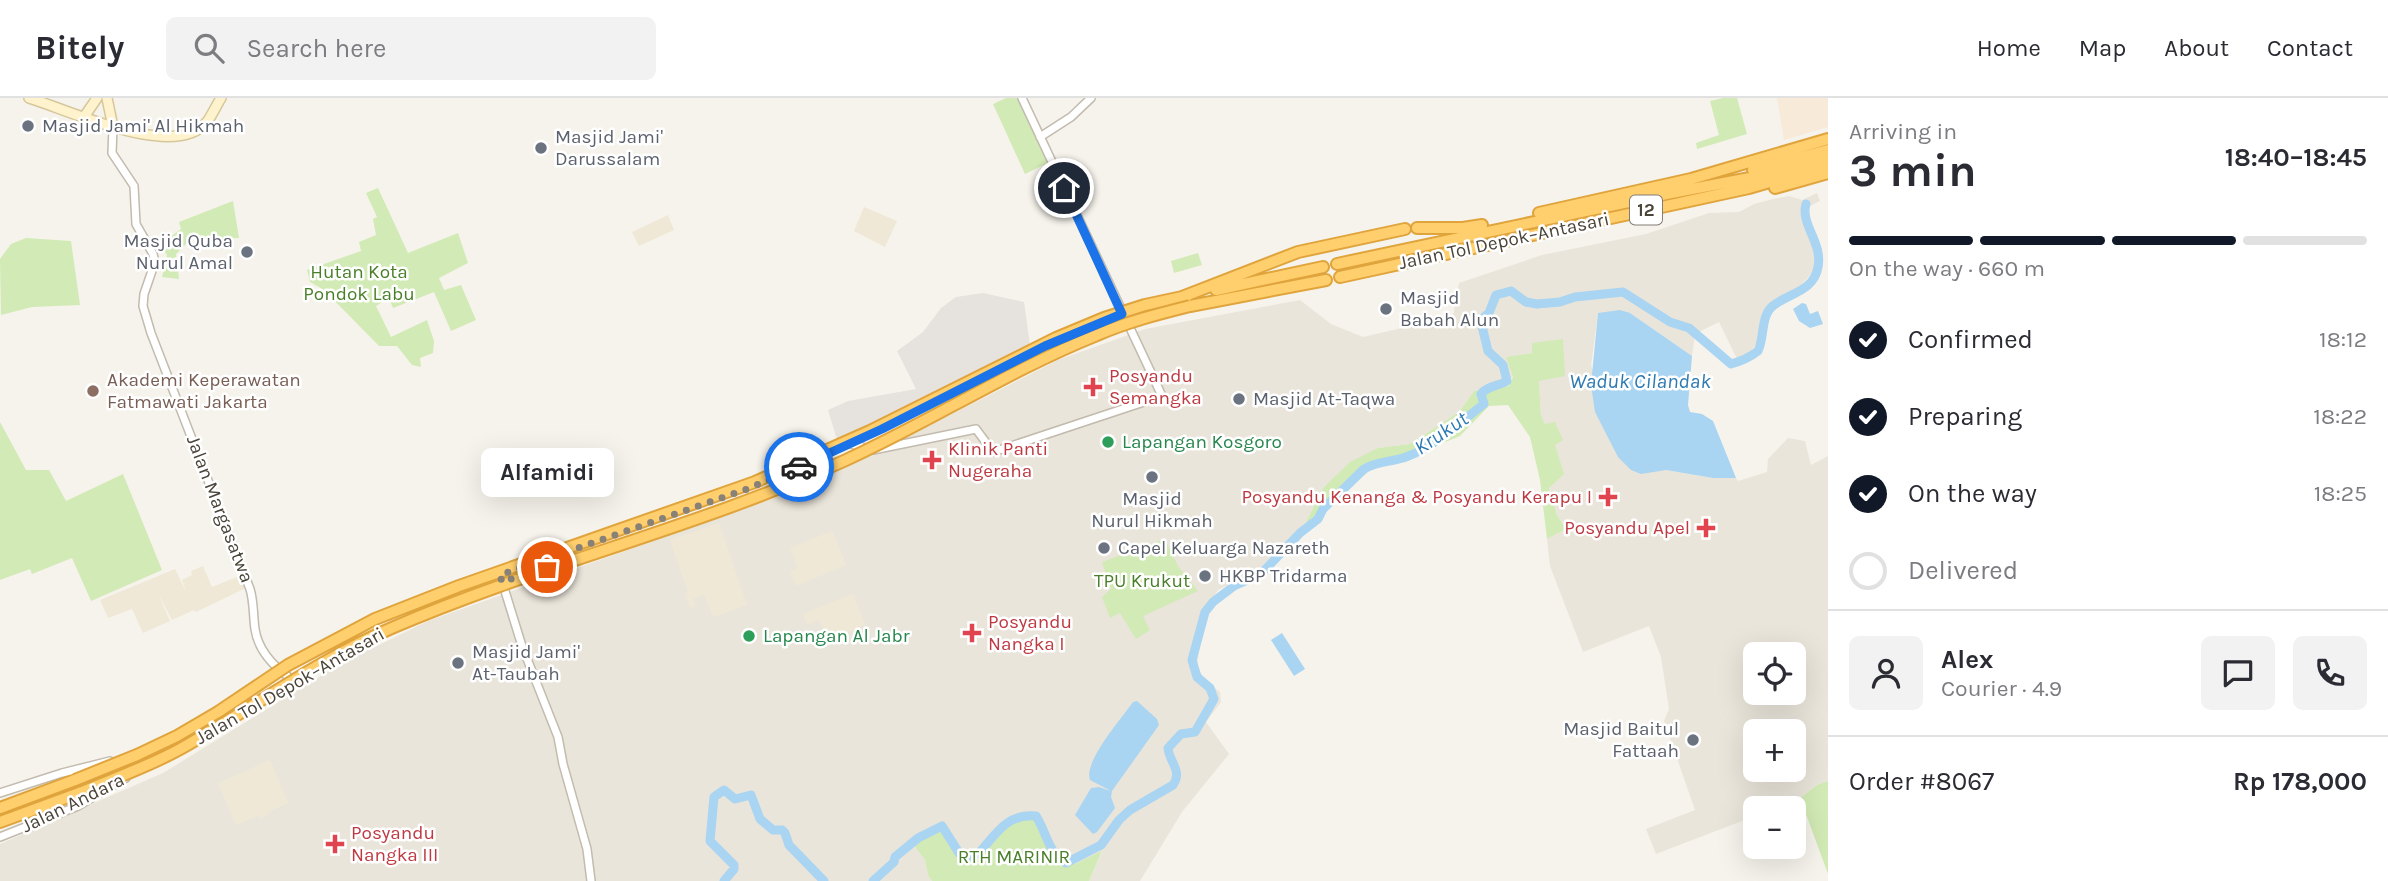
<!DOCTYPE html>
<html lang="en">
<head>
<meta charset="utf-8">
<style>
  :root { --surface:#fff; --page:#f2f2f3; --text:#2b2b33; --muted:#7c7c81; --line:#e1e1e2; --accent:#111827 }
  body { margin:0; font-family:Karla,sans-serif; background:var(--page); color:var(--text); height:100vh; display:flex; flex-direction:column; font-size:26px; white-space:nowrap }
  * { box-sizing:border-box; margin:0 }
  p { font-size:23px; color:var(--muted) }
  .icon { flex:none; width:38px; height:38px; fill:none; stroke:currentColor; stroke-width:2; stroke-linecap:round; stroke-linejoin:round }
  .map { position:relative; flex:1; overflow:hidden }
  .details { display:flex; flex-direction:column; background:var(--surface); width:560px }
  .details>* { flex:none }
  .buttons { position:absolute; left:1743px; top:544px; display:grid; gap:14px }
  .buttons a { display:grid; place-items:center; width:63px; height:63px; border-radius:10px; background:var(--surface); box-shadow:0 7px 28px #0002; font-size:35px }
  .pin { position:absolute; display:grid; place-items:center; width:60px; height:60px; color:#fff; margin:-30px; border:4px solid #fff; border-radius:50%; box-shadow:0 2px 7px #0007 }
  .courier { position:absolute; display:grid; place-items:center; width:70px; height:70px; margin:-35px; border:5px solid #1a73e8; border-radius:50%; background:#fff; color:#222; box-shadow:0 2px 9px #0007 }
  .bubble { position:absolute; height:49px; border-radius:10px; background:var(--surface); box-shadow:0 7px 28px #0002; font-size:23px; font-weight:700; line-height:49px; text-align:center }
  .head em { font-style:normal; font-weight:700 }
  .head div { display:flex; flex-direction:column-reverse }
  .head { display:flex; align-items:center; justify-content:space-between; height:119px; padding:0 21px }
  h1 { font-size:46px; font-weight:700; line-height:52px }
  .bar { display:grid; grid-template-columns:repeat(4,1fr); gap:10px 7px; align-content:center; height:84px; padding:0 21px }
  .bar i { height:9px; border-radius:5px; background:var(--line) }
  .bar .current { background:var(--accent) }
  .bar p { grid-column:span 4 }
  .line { display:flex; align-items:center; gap:18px; padding:0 21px; border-top:2px solid var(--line) }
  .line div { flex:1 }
  .round { display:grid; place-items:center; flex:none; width:74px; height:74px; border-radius:10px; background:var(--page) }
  ol { padding:0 21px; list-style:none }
  li { display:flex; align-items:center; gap:21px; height:77px }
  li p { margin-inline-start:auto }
  li .icon { padding:7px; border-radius:50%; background:var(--accent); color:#fff; stroke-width:4 }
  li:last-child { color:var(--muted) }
  li i { width:38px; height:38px; border:4px solid var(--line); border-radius:50% }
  header { display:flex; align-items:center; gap:42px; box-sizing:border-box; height:98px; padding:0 35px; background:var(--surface); border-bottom:2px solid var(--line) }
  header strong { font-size:33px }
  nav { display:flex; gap:38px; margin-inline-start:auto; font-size:24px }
  .search { width:490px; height:63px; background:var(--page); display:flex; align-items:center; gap:18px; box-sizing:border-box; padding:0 24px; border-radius:10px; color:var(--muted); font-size:26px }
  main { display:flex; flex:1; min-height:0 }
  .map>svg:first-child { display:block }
  .residential { fill:#eae5da; fill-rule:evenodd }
  .commercial { fill:#f7ead8 }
  .industrial { fill:#e6e2dd }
  .education { fill:#efe8d6 }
  .green { fill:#d2eab5 }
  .water { fill:#a9d4f2 }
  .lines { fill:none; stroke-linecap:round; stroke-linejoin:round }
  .river { stroke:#a9d4f2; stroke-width:9 }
  .tertiary-casing { stroke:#c2bbae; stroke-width:10 }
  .secondary-casing { stroke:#d6c79b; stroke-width:12 }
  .motorway-casing { stroke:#e0a43c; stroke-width:14 }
  .tertiary { stroke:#fff; stroke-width:7 }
  .secondary { stroke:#fff3cd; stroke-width:9 }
  .motorway { stroke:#ffcf6e; stroke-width:10 }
  .motorway-bridge-casing { stroke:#e0a43c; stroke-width:14; stroke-linecap:butt }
  .motorway-bridge { stroke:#ffcf6e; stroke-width:10 }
  .done { stroke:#878178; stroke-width:7; stroke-dasharray:0 12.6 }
  .route { stroke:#1a73e8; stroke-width:9 }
  .worship-dot { fill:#6b7280; stroke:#fff; stroke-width:2.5 }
  .health-dot { fill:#e0444e; stroke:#fff; stroke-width:2.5 }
  .education-dot { fill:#8d6e63; stroke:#fff; stroke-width:2.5 }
  .leisure-dot { fill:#2e9e5b; stroke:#fff; stroke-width:2.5 }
  .labels { text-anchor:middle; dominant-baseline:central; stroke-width:5; stroke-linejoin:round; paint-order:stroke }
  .shield { fill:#fff; stroke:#817c74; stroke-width:2 }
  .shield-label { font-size:18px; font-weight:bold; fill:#4b4439 }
  .worship-label { font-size:19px; fill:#5b616d; stroke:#fff; text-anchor:start }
  .street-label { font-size:19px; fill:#4b4439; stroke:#fff }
  .park-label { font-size:19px; fill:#4a7f2a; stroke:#fff }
  .health-label { font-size:19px; fill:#be3a42; stroke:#fff; text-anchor:start }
  .education-label { font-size:19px; fill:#785e54; stroke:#fff; text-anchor:start }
  .leisure-label { font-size:19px; fill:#27864d; stroke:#fff; text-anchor:start }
  .water-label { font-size:21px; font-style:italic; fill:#2e7ab2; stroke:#fff }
</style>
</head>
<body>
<header>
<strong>Bitely</strong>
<div class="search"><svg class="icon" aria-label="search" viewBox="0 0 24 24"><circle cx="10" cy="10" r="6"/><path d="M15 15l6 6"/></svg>Search here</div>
<nav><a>Home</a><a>Map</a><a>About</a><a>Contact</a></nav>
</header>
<main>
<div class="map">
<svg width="1828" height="783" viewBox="0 0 1828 783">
  <rect width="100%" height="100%" fill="#f6f3ec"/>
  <path class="residential" d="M1817,95l3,8 -20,10 13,33 2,18 -3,11 -11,12 -29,17 -8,11 -6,28 -8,12 -13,6 -18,-37 -24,12 -3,22 -62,-43h-32l-7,53 59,105 16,-1 47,8h23l2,3 29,-9 1,-13 20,-21 17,3 6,24 17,-9v325l-11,4 -17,13 4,10 -10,3v-3h-39v8l-99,38 -10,-25 49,-19 -31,-89 5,-12 -8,-52 -12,-31 -66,26 -33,-86 -3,-27 19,-10 -9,-14 -8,-28 -4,-62 -4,-10 -2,-34 -7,-28 -25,5 6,19 -19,12 -20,2 -15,21 -49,32 -32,4 -55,40 -18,36 -39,41 -48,25 -13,22 -8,53 7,14 16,13 1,10 -15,20 23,32 -47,58 -42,69h-51l13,-29 -27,12 -16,-3 -58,-31 -28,31 -59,-18 11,17 3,15 4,6h-932v-37l163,-71 179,-110 86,-42 358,-127 113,-53 159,-81 87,-31 155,-29 31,24 32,13 90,-21 6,-33 83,-28 104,-21 63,-21 30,-1 15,-8 19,-5 16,-3 13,4zM1755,556h39v39h-39zM1755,634h39v38h-39z"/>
  <path class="commercial" d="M1777,0h51v29l-44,13z"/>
  <path class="industrial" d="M983,195l41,9 6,43 -192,98 -10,-33 20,-9 68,-12 -19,-38 26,-19 18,-24 15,-11z"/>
  <path class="education" d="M864,109l33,14 -12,26 -31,-16z
    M668,117l6,15 -35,16 -7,-14z
    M719,425l28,82 -34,12 -8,-22 -12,4 2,7 -5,2 -5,-14 3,-2 -18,-52z
    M832,433l14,34 -50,21 -6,-14 8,-4 -8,-20z
    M203,468l9,21 30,-12 6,12 -52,25 -2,-2 -22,10 -14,-26 12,27 -27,12 -11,-24 -24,9 -8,-18 75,-31 11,23 -4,-12 10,-5 -1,-4z
    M853,496l12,31 -37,16 -9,-21 -12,4 -4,-10z
    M270,662l18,43 -20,9 1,3 -9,4 -2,-3 -22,9 -18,-42z"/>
  <path class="green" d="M1006,0h12l30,65 -23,11 -32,-70z
    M1723,0h14l10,36 -50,15 -1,-6 23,-8 -9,-34z
    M378,90l30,65 50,-20 10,30 -29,15 5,12 17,-5 15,35 -25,11 -17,-39 -41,16 -4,-10 -13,8 15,31 36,-17 7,21 -1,12 -13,5 1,9 -9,-2 -15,-19h-18l-55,-56 -14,-8 -3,-12 54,-19 -2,-9 17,-7 -3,-16 4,-2 -11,-24z
    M233,103l6,37 -48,1 -15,15 3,25 -17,-2 5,-22 -7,-11 21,-15 -2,-7z
    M26,140l45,3 9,64 -48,2 -31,8 -1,-56 11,-15z
    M1198,155l4,12 -28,8 -3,-12z
    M1563,241l2,37 -26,5 2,34 4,9 10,-2 8,18 -8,5 9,29 -15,14 8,27 9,14 -19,10 -7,-59 -10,-43 -22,-32 -19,1 -29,30 -65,27 -22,5 -68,56 18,-36 27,-26 28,-14 32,-4 49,-32 15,-21 35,-5 4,-9 -7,-20 26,-4v-10z
    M0,324l26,48h23l17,31 57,-27 39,96 -71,31 -19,-43 -40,16 -2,-5 -30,11z
    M1165,441l13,27 20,25 -55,25 7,14 -14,9 -16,-26 -10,5 -8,-21 9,-8 -9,-27z
    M1828,683v93l-28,-76 17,-13z
    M1037,714l22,49 16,3 27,-13 -13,30h-157l-4,-6 -3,-15 -12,-16 29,-13 18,25 13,5 28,-31z"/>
  <path class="water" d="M1802,205l4,1 4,10 8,-3 5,13 -13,4 -11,-7 -6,-12z
    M1620,212l10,3 62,43 -4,49 2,7 12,2 11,7 23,57h-23l-47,-8 -25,4 -10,-4 -13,-13 -23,-45 -4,-27 7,-72z
    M1282,535l23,36 -11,7 -23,-36z
    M1137,603l20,18 2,6 -47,66 -1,6 4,11 -18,24 -4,2 -18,-19 16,-27 8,-1 12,4 -21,-11c-7,-18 32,-62 43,-78z"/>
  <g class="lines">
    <path class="river" d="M724,783l10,-12v-4l-24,-24 4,-44 10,-7 11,9 16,-4 9,24 13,11h9l3,3 4,12 35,36
      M873,783l21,-19 1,-5 23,-19 24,-12 17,27 12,3 8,-3c17,-19 28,-40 57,-37 11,17 12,37 30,47l35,-18 18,-25 11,-10 43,-25c10,-14 -4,-23 -5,-37l13,-14 14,-2 19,-33 -4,-11 -13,-11 -5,-17 13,-48 8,-10 21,-16 27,-12 39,-41 18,-14 5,-10 41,-40c13,-8 28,-7 42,-12 29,-10 54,-35 78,-53l-3,-10c6,-8 18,-8 26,-13l-4,-16 -15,-14 -7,-29 1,-3 7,-6 7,-18 15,-4 15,11 11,2 23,-2 15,-5 48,-5 47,30 19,6 42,36c11,-3 18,-6 27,-13 7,-14 2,-36 16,-46 16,-12 40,-14 44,-38 5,-24 -18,-43 -12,-63"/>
    <defs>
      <path id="tertiary" d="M113,29l-1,26 22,33 2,38 17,30 2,8 -11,32 -1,12 8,27 99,256c4,13 3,26 5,40 3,21 18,37 35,49
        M1040,39l31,-20 20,-19
        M851,346l22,6 103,-21 17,23 169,-56 -140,-298
        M500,477l22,71 36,91 5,27 24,85 4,32
        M138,664l43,-21 11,-2
        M0,695l62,-20 48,-12
        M0,739l78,-31 48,-28"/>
      <path id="secondary" d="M29,0c40,12 145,63 178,24 5,-7 9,-16 14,-24
        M107,0l6,29
        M84,19l13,-19"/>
      <path id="motorway" d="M1753,72l75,-20
        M1775,90l53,-15
        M1539,115l152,-34 137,-40
        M1417,130h46l19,-3
        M1337,166l334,-71 79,-15 78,-21
        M1340,179l409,-89 79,-23
        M1216,192l107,-23
        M1182,199l116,-45 107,-23
        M1145,207l42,-9
        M1190,208l136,-26
        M0,710l75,-28
        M0,724l82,-30"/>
    </defs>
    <use href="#tertiary" class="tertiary-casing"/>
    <use href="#secondary" class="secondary-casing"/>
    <use href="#motorway" class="motorway-casing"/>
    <use href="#tertiary" class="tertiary"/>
    <use href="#secondary" class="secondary"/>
    <use href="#motorway" class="motorway"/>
    <defs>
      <path id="motorway-bridge" d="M75,682l62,-25 40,-19 41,-24 70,-47 87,-46 84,-33 296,-104 115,-51 186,-93 48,-20 41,-13
        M82,694c33,-14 68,-26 100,-44 71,-40 137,-89 212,-121 147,-63 305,-100 452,-167 85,-39 164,-90 251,-125 30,-13 61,-21 93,-29"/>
    </defs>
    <use href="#motorway-bridge" class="motorway-bridge-casing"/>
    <use href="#motorway-bridge" class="motorway-bridge"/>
  </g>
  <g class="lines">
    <path class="done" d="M547,469l-45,15 -2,-7 247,-86 52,-22"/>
    <path class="route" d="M799,369l83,-38 163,-83 77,-32 -58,-126"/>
  </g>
  <g class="worship-dot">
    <circle cx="28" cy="28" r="7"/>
    <circle cx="541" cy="50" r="7"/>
    <circle cx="247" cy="154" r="7"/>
    <circle cx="1386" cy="211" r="7"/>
    <circle cx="1239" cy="301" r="7"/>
    <circle cx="1152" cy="379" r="7"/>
    <circle cx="1104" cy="450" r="7"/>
    <circle cx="1205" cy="478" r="7"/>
    <circle cx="458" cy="565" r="7"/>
    <circle cx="1693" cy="642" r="7"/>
  </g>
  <g class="health-dot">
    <path d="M1089.5 278.5h7v7h7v7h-7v7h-7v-7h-7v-7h7z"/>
    <path d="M928.5 351.5h7v7h7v7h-7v7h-7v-7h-7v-7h7z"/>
    <path d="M1604.5 388.5h7v7h7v7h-7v7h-7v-7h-7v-7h7z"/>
    <path d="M1702.5 419.5h7v7h7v7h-7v7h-7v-7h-7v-7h7z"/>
    <path d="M968.5 524.5h7v7h7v7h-7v7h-7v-7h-7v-7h7z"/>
    <path d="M331.5 735.5h7v7h7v7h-7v7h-7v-7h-7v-7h7z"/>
  </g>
  <circle class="education-dot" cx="93" cy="293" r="7"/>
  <g class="leisure-dot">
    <circle cx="1108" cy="344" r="7"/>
    <circle cx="749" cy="538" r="7"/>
  </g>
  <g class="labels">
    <rect class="shield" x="1630" y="97.5" width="32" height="29" rx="5"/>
    <g class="shield-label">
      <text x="1646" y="112">12</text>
    </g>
    <g class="worship-label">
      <text x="42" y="28">Masjid Jami' Al Hikmah</text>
      <text x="555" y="39">Masjid Jami'<tspan x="555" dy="22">Darussalam</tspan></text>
      <text x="233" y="143" text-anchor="end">Masjid Quba<tspan x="233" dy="22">Nurul Amal</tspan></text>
      <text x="1400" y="200">Masjid<tspan x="1400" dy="22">Babah Alun</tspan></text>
      <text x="1253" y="301">Masjid At-Taqwa</text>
      <text x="1152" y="401" text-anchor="middle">Masjid<tspan x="1152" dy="22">Nurul Hikmah</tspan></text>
      <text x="1118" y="450">Capel Keluarga Nazareth</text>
      <text x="1219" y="478">HKBP Tridarma</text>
      <text x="472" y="554">Masjid Jami'<tspan x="472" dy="22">At-Taubah</tspan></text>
      <text x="1679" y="631" text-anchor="end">Masjid Baitul<tspan x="1679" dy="22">Fattaah</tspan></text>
    </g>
    <g class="street-label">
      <text transform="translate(1504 143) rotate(-12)">Jalan Tol Depok–Antasari</text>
      <text transform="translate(220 411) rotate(69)">Jalan Margasatwa</text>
      <text transform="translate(290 588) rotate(-30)">Jalan Tol Depok–Antasari</text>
      <text transform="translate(73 705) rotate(-26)">Jalan Andara</text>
    </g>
    <g class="park-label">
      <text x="359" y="174">Hutan Kota<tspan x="359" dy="22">Pondok Labu</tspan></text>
      <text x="1142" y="483">TPU Krukut</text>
      <text x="1014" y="759">RTH MARINIR</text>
    </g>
    <g class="health-label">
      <text x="1109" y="278">Posyandu<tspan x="1109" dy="22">Semangka</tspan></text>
      <text x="948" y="351">Klinik Panti<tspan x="948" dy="22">Nugeraha</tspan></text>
      <text x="1592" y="399" text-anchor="end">Posyandu Kenanga &amp; Posyandu Kerapu I</text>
      <text x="1690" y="430" text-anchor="end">Posyandu Apel</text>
      <text x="988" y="524">Posyandu<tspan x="988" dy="22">Nangka I</tspan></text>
      <text x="351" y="735">Posyandu<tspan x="351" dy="22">Nangka III</tspan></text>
    </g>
    <g class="education-label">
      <text x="107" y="282">Akademi Keperawatan<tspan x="107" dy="22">Fatmawati Jakarta</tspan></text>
    </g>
    <g class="leisure-label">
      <text x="1122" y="344">Lapangan Kosgoro</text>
      <text x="763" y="538">Lapangan Al Jabr</text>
    </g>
    <g class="water-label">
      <text x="1640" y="283">Waduk Cilandak</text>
      <text transform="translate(1441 335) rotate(-34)">Krukut</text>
    </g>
  </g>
</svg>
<div class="buttons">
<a><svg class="icon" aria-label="locate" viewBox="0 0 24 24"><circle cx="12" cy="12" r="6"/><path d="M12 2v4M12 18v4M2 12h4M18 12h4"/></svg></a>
<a>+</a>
<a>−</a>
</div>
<div class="pin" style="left:547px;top:469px;background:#ea580c"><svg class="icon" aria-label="bag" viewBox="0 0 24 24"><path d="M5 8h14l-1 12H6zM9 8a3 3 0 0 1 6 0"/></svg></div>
<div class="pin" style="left:1064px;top:90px;background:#1f2937"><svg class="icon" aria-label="home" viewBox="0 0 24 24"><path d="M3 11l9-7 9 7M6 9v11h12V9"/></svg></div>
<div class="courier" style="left:799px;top:369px"><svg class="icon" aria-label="car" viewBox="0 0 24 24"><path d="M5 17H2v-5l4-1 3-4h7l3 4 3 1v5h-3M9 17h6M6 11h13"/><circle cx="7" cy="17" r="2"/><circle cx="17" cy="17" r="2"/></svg></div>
<div class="bubble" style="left:481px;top:350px;width:133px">Alfamidi</div>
</div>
<section class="details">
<div class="head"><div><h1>3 min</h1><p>Arriving in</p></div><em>18:40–18:45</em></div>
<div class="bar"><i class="current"></i><i class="current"></i><i class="current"></i><i></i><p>On the way · 660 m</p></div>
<ol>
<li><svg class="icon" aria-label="check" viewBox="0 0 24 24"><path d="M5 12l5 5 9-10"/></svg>Confirmed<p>18:12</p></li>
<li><svg class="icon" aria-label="check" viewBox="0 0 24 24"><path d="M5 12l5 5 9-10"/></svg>Preparing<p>18:22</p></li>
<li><svg class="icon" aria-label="check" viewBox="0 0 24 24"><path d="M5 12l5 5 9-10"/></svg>On the way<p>18:25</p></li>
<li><i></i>Delivered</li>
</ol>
<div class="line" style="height:126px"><a class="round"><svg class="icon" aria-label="person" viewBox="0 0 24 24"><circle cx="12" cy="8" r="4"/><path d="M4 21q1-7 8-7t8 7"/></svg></a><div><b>Alex</b><p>Courier · 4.9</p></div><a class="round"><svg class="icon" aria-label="chat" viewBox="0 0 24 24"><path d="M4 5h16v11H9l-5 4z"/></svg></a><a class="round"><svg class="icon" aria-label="phone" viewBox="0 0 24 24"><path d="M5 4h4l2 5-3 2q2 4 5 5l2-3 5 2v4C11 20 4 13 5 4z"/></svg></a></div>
<div class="line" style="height:91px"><div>Order #8067</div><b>Rp 178,000</b></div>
</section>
</main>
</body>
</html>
